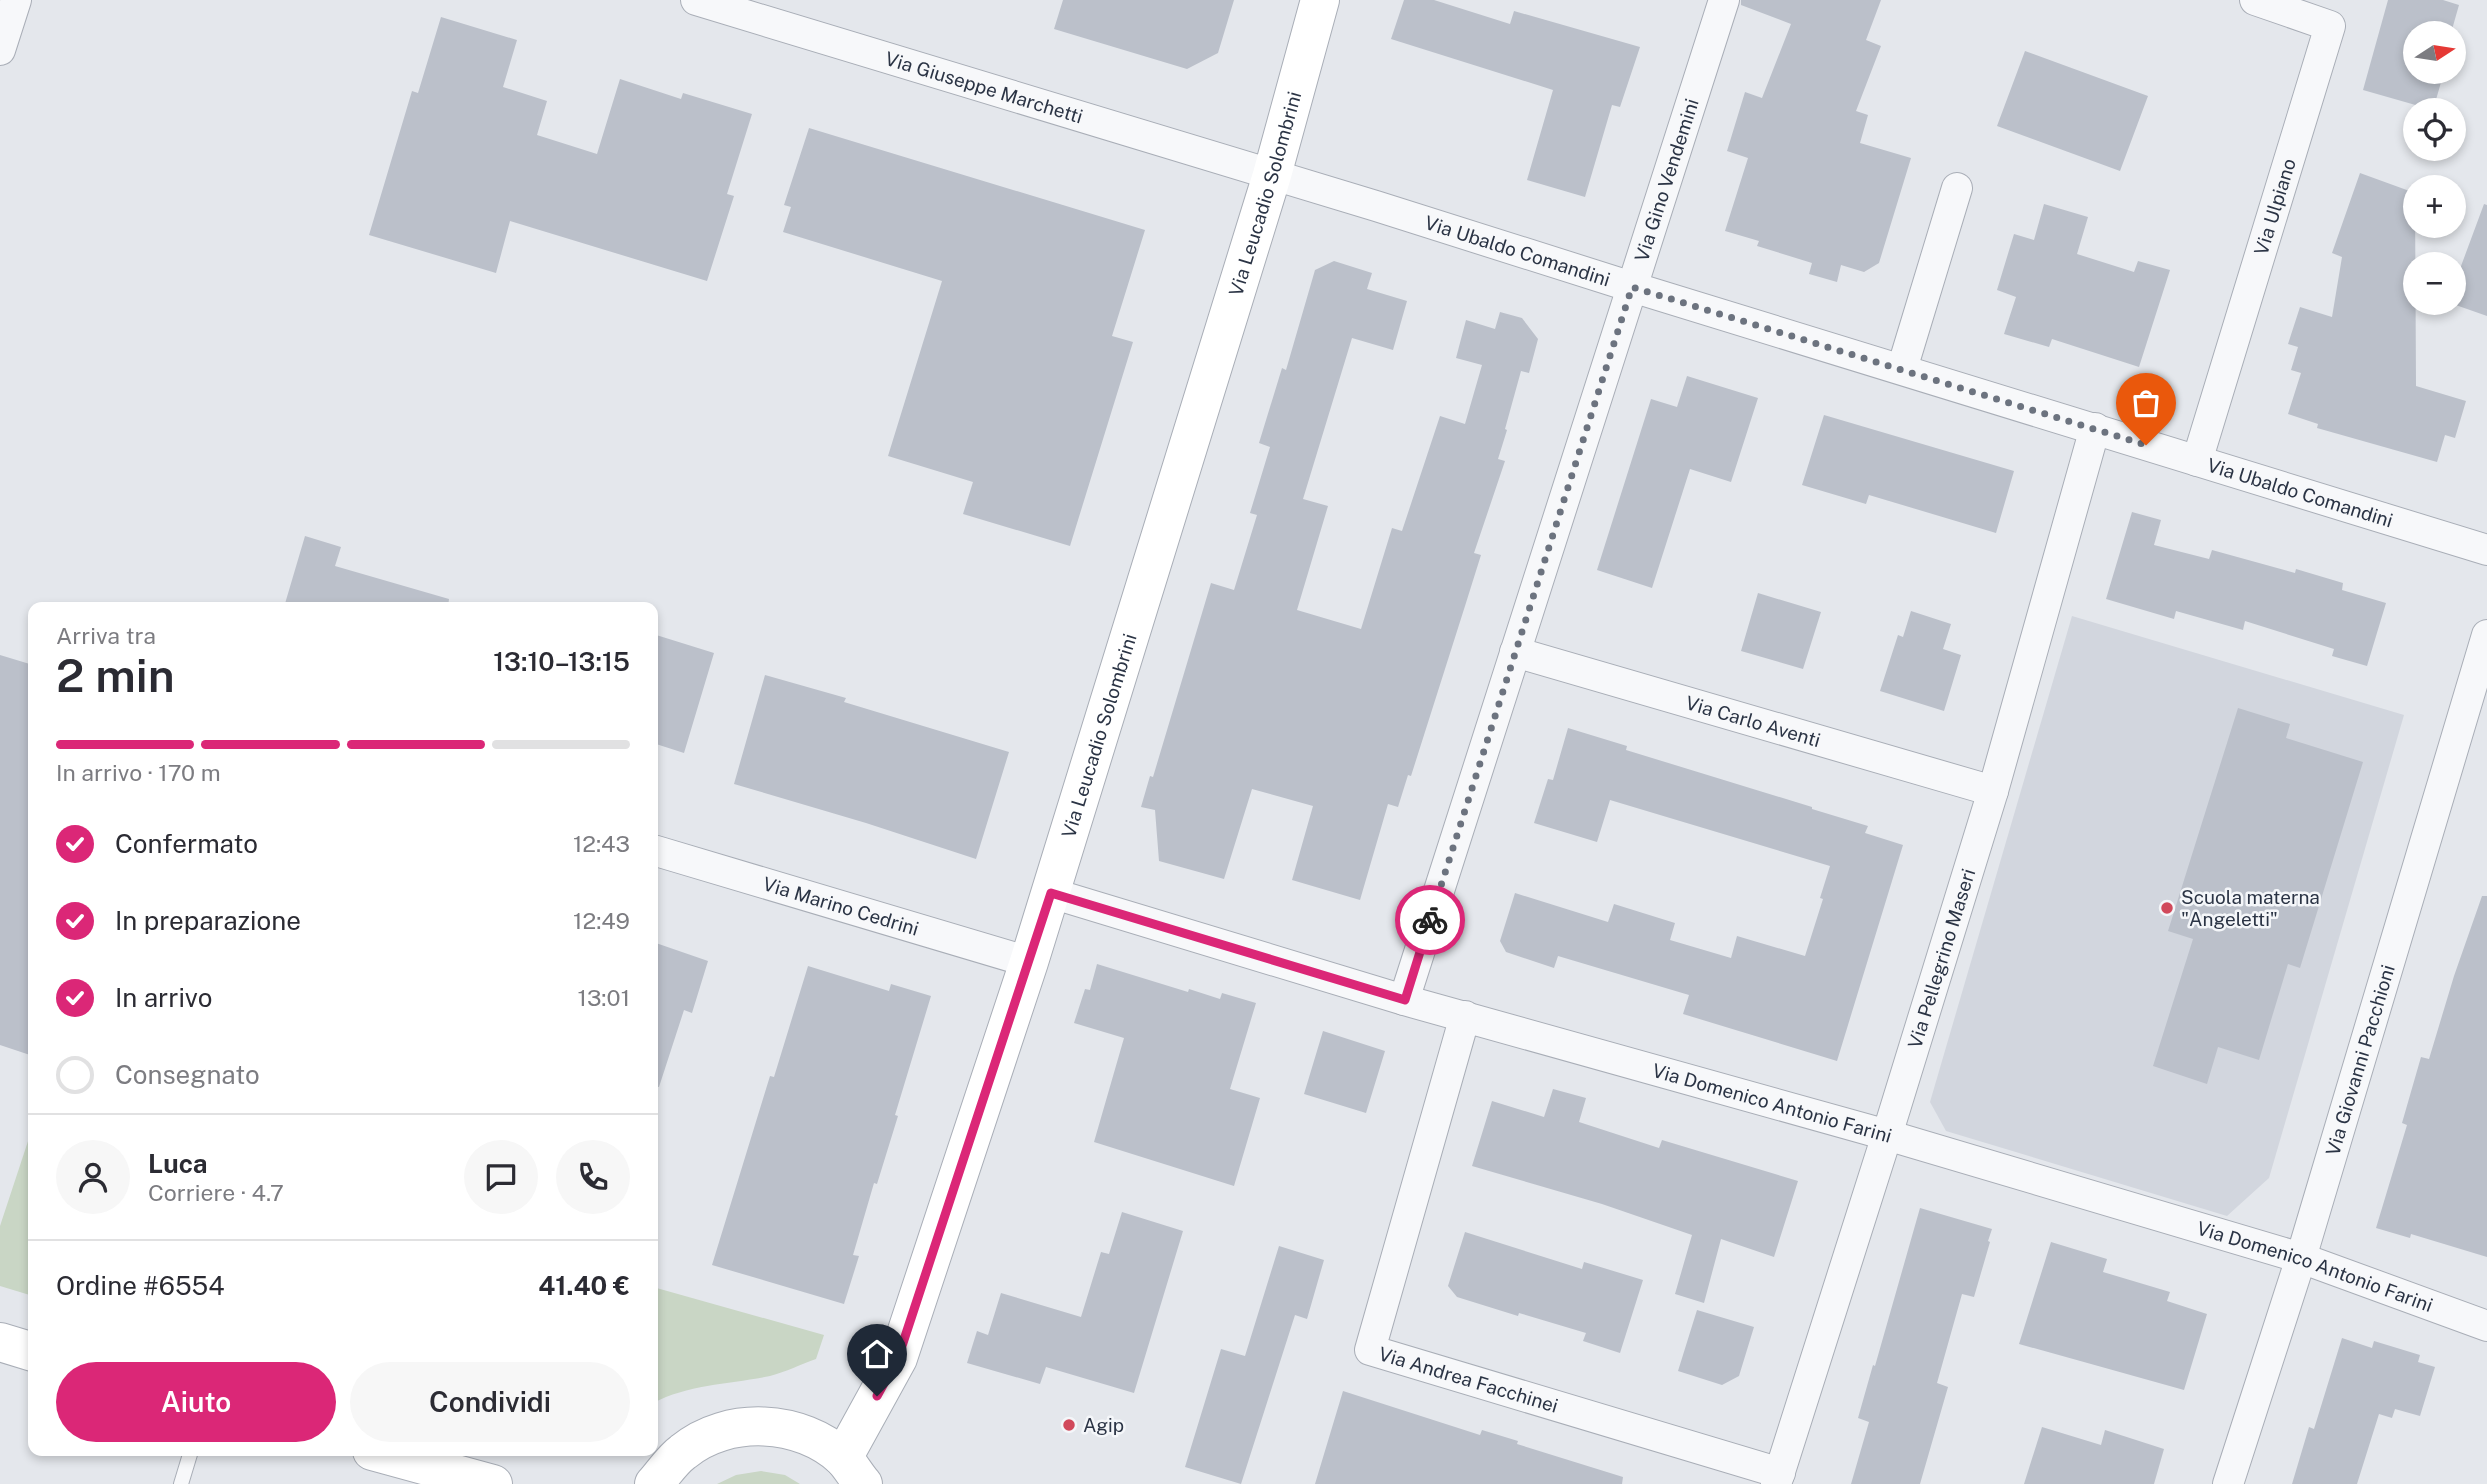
<!DOCTYPE html>
<html lang="it">
<head>
<meta charset="utf-8">
<style>
  :root { --surface:#fff; --page:#f7f7f7; --text:#2b2b33; --muted:#7c7c81; --line:#e1e1e2; --accent:#db2777 }
  body { margin:0; font-family:"Public Sans",sans-serif; background:var(--page); color:var(--text); height:100vh; display:flex; flex-direction:column; font-size:26px; white-space:nowrap }
  * { box-sizing:border-box; margin:0 }
  p { font-size:23px; color:var(--muted) }
  .icon { flex:none; width:38px; height:38px; fill:none; stroke:currentColor; stroke-width:2; stroke-linecap:round; stroke-linejoin:round }
  .map { position:relative; flex:1; overflow:hidden }
  .panel { position:absolute; left:28px; top:602px; width:630px; height:854px; display:flex; flex-direction:column; background:var(--surface); border-radius:14px; box-shadow:0 4px 10px #0003 }
  .panel>* { flex:none }
  .needle { width:46px; rotate:78deg }
  .buttons { position:absolute; left:2403px; top:21px; display:grid; gap:14px }
  .buttons a { display:grid; place-items:center; width:63px; height:63px; border-radius:50%; background:var(--surface); box-shadow:0 4px 10px #0003; font-size:35px }
  .pin { position:absolute; display:grid; place-items:center; width:60px; height:60px; color:#fff; margin:-72px -30px; border-radius:50% 50% 50% 0; rotate:-45deg; box-shadow:0 0 7px #0007 }
  .pin .icon { rotate:45deg }
  .courier { position:absolute; display:grid; place-items:center; width:70px; height:70px; margin:-35px; border:5px solid #db2777; border-radius:50%; background:#fff; color:#222; box-shadow:0 2px 9px #0007 }
  .headline em { font-style:normal; font-weight:600 }
  .headline div { display:flex; flex-direction:column-reverse }
  .headline { display:flex; align-items:center; justify-content:space-between; height:119px; padding:0 28px }
  h1 { font-size:46px; font-weight:600; line-height:52px }
  .bar { display:grid; grid-template-columns:repeat(4,1fr); gap:10px 7px; align-content:center; height:84px; padding:0 28px }
  .bar i { height:9px; border-radius:5px; background:var(--line) }
  .bar .active { background:var(--accent) }
  .bar p { grid-column:span 4 }
  .line { display:flex; align-items:center; gap:18px; padding:0 28px; border-top:2px solid var(--line) }
  .line div { flex:1 }
  .round { display:grid; place-items:center; flex:none; width:74px; height:74px; border-radius:37px; background:var(--page) }
  ol { padding:0 28px; list-style:none }
  li { display:flex; align-items:center; gap:21px; height:77px }
  li p { margin-inline-start:auto }
  li .icon { padding:7px; border-radius:50%; background:var(--accent); color:#fff; stroke-width:4 }
  li:last-child { color:var(--muted) }
  li i { width:38px; height:38px; border:4px solid var(--line); border-radius:50% }
  .button { display:flex; gap:14px; margin-top:auto; padding:14px 28px }
  .button a { flex:1; height:80px; border-radius:42px; background:var(--accent); color:#fff; font-size:28px; font-weight:600; line-height:80px; text-align:center }
  .button a+a { background:var(--page); color:var(--text) }
  .map>svg:first-child { display:block }
  .built { fill:#d2d6de }
  .green { fill:#c9d6c5 }
  .building { fill:#bbc0ca }
  .lines { fill:none; stroke-linecap:round; stroke-linejoin:round }
  .lane-casing { stroke:#a9aeb7; stroke-width:16 }
  .street-casing { stroke:#a9aeb7; stroke-width:32 }
  .secondary-casing { stroke:#a9aeb7; stroke-width:40 }
  .lane { stroke:#f7f8fa; stroke-width:14 }
  .street { stroke:#f7f8fa; stroke-width:30 }
  .secondary { stroke:#fff; stroke-width:38 }
  .done { stroke:#6c737f; stroke-width:7; stroke-dasharray:0 12.6 }
  .route { stroke:#db2777; stroke-width:9 }
  .poi-dot { fill:#d1495b; stroke:#f4f6f9; stroke-width:2.5 }
  .labels { text-anchor:middle; dominant-baseline:central; stroke-width:5; stroke-linejoin:round; paint-order:stroke }
  .street-label { font-size:19px; fill:#2b3445; stroke:#f4f6f9 }
  .poi-label { font-size:19px; fill:#2b3445; stroke:#f4f6f9; text-anchor:start }
</style>
</head>
<body>
<div class="map">
<svg width="2487" height="1484" viewBox="0 0 2487 1484">
  <rect width="100%" height="100%" fill="#e4e7ec"/>
  <path class="built" d="M2072,616l332,99 -135,463 -42,38 -281,-85 -16,-29z"/>
  <path class="green" d="M33,1126v170l-33,-10v-60z
    M653,1287l171,48 -8,24c-15,5 -30,13 -46,17 -39,8 -81,8 -117,27z
    M761,1471l24,4 15,9h-83l19,-9z"/>
  <path class="building" d="M1063,0h171l-16,53 -31,16 -133,-40z
    M1404,0h30l76,24 4,-13 126,36 -20,60 -8,-2 -27,92 -58,-17 26,-90 -162,-51z
    M1741,0h140l-15,40 15,6 -25,65 12,4 -8,28 51,15 -32,105 -15,9 -23,-7 -4,17 -28,-8 3,-11 -55,-17 2,-5 -34,-10 23,-73 -21,-7 18,-59 17,6 29,-74 -50,-19z
    M2388,0h55l16,5 -8,28h-36v39h29l-11,38 -70,-20z
    M441,17l76,23 -14,47 44,14 -10,34 60,19 23,-75 61,20 2,-6 69,21 -25,80 7,2 -27,85 -197,-60 -14,52 -127,-38 43,-144 6,2z
    M2025,51l123,45 -28,75 -123,-45z
    M809,128l336,102 -33,106 21,6 -63,204 -107,-32 10,-32 -85,-26 54,-175 -159,-49 8,-25 -7,-2z
    M2360,173l55,20 1,193 50,15 -11,37 -10,-3 -8,27 -120,-34 1,-4 -30,-10 13,-41 -10,-3 7,-23 -10,-3 12,-37 32,10 10,-60 -10,-4z
    M2044,204l44,13 -11,37 57,18 4,-11 32,9 -31,97 -87,-28 -3,8 -45,-13 12,-37 -19,-7 17,-56 20,6z
    M2484,204l3,1v111l-37,-13h4v-18z
    M1334,261l38,12 -5,16 40,12 -14,49 -41,-12 -49,161 25,7 -31,104 64,19 31,-101 10,3 38,-115 25,8 17,-59 -26,-7 10,-38 29,9 5,-17 22,6 16,21 -9,34 -8,-2 -16,58 2,1 -9,29 7,2 -31,92 7,2 -16,51 -54,170 -3,-1 -10,32 -10,-3 -28,96 -68,-20 21,-74 -61,-17 -28,90 -65,-18 -4,-51 -14,-3 9,-31 3,1 58,-194 23,7 23,-75 -7,-2 20,-66 -11,-4 23,-75 4,2 29,-100z
    M1687,376l71,22 -27,84 -41,-13 -38,119 -55,-18 54,-171 26,8z
    M1824,415l190,56 -18,62 -127,-38 -3,9 -64,-19z
    M2132,512l29,8 -7,25 55,14 3,-9 83,23 1,-4 47,14 -1,7 44,13 -19,63 -35,-10 2,-7 -89,-28 -2,9 -67,-19 -2,8 -68,-20z
    M305,536l36,11 -6,19 114,33 -1,8h-164z
    M1758,593l63,19 -18,57 -62,-18z
    M1911,611l40,13 -8,25 18,6 -17,56 -64,-20 18,-56 5,2z
    M653,634l61,19 -30,100 -31,-10z
    M0,655l33,10v391l-33,-11z
    M765,675l81,23 -2,4 165,50 -33,107 -110,-36 -132,-39z
    M2238,708l52,16 -4,14 77,24 -63,206 -12,-4 -29,96 -41,-13 -11,37 -54,-18 40,-127 -25,-8z
    M1568,728l59,18 -1,4 186,57v2l56,17 -3,7 38,12 -66,216 -154,-47 6,-19 -131,-39 -4,12 -48,-16 -6,-11 15,-48 93,29 6,-18 61,19 -5,17 61,18 6,-22 68,20 18,-57 -3,-1 10,-32 -220,-66 -13,42 -63,-19 14,-44 5,1z
    M2482,896h5v361l-76,-23 -1,4 -34,-10 31,-103 -5,-2 19,-66 8,2 25,-83z
    M653,942l55,19 -16,52 -8,-3 -25,77 -6,-1z
    M1097,964l91,28 1,-3 31,10 2,-6 34,10 -26,86 30,9 -26,88 -140,-44 30,-104 -50,-15 11,-34 5,1z
    M808,966l81,25 2,-7 40,12 -36,119 3,1 -21,68 -3,-1 -21,72 6,1 -15,48 -132,-39 58,-189 4,1z
    M1323,1031l62,20 -19,62 -62,-19z
    M1553,1089l33,9 -7,24 80,26 3,-8 136,41 -24,76 -53,-18 -17,64 -29,-9 17,-59 -90,-31 -130,-38 20,-65 52,16z
    M1920,1208l72,21 -4,12 2,1 -16,55 -12,-3 -25,89 11,4 -28,97h-69l18,-62 -11,-4 15,-53 2,1z
    M1122,1212l61,19 -49,162 -88,-26 -6,17 -73,-21 10,-32 11,4 13,-42 80,24 20,-65 8,2z
    M1465,1232l117,37 2,-7 59,18 -23,73 -37,-12 3,-8 -67,-20 -1,3 -61,-19 -9,-11z
    M2051,1242l56,17 -4,13 67,20 -3,9 40,13 -23,76 -165,-46z
    M1279,1246l45,14 -17,59 -12,-4 -54,169 -56,-17 36,-118 24,7z
    M1697,1310l57,17 -15,49 -17,9 -44,-14z
    M2342,1338l30,10 2,-7 46,14 -2,7 17,5 -15,49 -25,-7 -3,9 -13,-4 -22,70h-65l17,-57 5,2z
    M1343,1391l137,44 2,-5 36,11 -1,3 106,33 -1,7h-307z
    M2042,1427l59,18 4,-15 59,19 -10,35h-130z"/>
  <g class="lines">
    <defs>
      <path id="lane" d="M181,1484l10,-33"/>
      <g id="street">
        <path id="s1" d="M696,0l680,206 256,81 855,263"/>
        <path d="M0,50l16,-50"/>
        <path d="M1902,369l55,-181"/>
        <path id="s2" d="M2197,461l133,-435 -75,-26"/>
        <path id="s3" d="M1515,652l478,139"/>
        <path id="s4" d="M653,850l376,112"/>
        <path id="s5" d="M1051,893l353,107 483,135 414,123 186,68"/>
        <path id="s6" d="M1404,1000l320,-1000"/>
        <path id="s7" d="M1465,1016l-95,334 410,123"/>
        <path id="s8" d="M1776,1484l111,-349 106,-344 102,-363"/>
        <path id="s9" d="M2228,1484l73,-226 186,-623"/>
      </g>
      <g id="secondary">
        <path d="M0,1342l33,10"/>
        <path d="M372,1451l121,33"/>
        <path id="s10" d="M843,1458l55,-100 131,-396 243,-787 48,-175"/>
        <path d="M654,1484c9,-10 18,-24 29,-32 45,-37 118,-33 160,6 7,7 13,18 20,26"/>
      </g>
    </defs>
    <use href="#lane" class="lane-casing"/>
    <use href="#street" class="street-casing"/>
    <use href="#secondary" class="secondary-casing"/>
    <use href="#lane" class="lane"/>
    <use href="#street" class="street"/>
    <use href="#secondary" class="secondary"/>
  </g>
  <g class="lines">
    <path class="done" d="M1430,920l202,-633 514,158"/>
    <path class="route" d="M877,1396l21,-38 153,-465 354,107 25,-80"/>
  </g>
  <g class="poi-dot">
    <circle cx="2167" cy="908" r="7"/>
    <circle cx="1069" cy="1425" r="7"/>
  </g>
  <g class="labels">
    <g class="street-label">
      <text stroke="none"><textPath href="#s1" startOffset="301">Via Giuseppe Marchetti</textPath></text>
      <text stroke="none"><textPath href="#s6" startOffset="861">Via Gino Vendemini</textPath></text>
      <text stroke="none"><textPath href="#s10" startOffset="1335">Via Leucadio Solombrini</textPath></text>
      <text stroke="none"><textPath href="#s2" startOffset="266">Via Ulpiano</textPath></text>
      <text stroke="none"><textPath href="#s1" startOffset="859">Via Ubaldo Comandini</textPath></text>
      <text stroke="none"><textPath href="#s1" startOffset="1678">Via Ubaldo Comandini</textPath></text>
      <text stroke="none"><textPath href="#s3" startOffset="248">Via Carlo Aventi</textPath></text>
      <text stroke="none"><textPath href="#s10" startOffset="768">Via Leucadio Solombrini</textPath></text>
      <text stroke="none"><textPath href="#s4" startOffset="196">Via Marino Cedrini</textPath></text>
      <text stroke="none"><textPath href="#s8" startOffset="551">Via Pellegrino Maseri</textPath></text>
      <text stroke="none"><textPath href="#s9" startOffset="444">Via Giovanni Pacchioni</textPath></text>
      <text stroke="none"><textPath href="#s5" startOffset="751">Via Domenico Antonio Farini</textPath></text>
      <text stroke="none"><textPath href="#s5" startOffset="1318">Via Domenico Antonio Farini</textPath></text>
      <text stroke="none"><textPath href="#s7" startOffset="450">Via Andrea Facchinei</textPath></text>
    </g>
    <g class="poi-label">
      <text x="2181" y="897">Scuola materna<tspan x="2181" dy="22">"Angeletti"</tspan></text>
      <text x="1083" y="1425">Agip</text>
    </g>
  </g>
</svg>
<div class="buttons">
<a><svg class="needle" viewBox="-14 -14 28 28"><path d="M0-13l5 13h-10z" fill="#e53935"/><path d="M0 13l5-13h-10z" fill="#7c7c81"/></svg></a>
<a><svg class="icon" aria-label="locate" viewBox="0 0 24 24"><circle cx="12" cy="12" r="6"/><path d="M12 2v4M12 18v4M2 12h4M18 12h4"/></svg></a>
<a>+</a>
<a>−</a>
</div>
<div class="pin" style="left:2146px;top:445px;background:#ea580c"><svg class="icon" aria-label="bag" viewBox="0 0 24 24"><path d="M5 8h14l-1 12H6zM9 8a3 3 0 0 1 6 0"/></svg></div>
<div class="pin" style="left:877px;top:1396px;background:#1f2937"><svg class="icon" aria-label="home" viewBox="0 0 24 24"><path d="M3 11l9-7 9 7M6 9v11h12V9"/></svg></div>
<div class="courier" style="left:1430px;top:920px"><svg class="icon" aria-label="bike" viewBox="0 0 24 24"><circle cx="6" cy="16" r="4"/><circle cx="18" cy="16" r="4"/><path d="M6 16l4-8h5l3 8M10 8l3 8H6M13 5h3"/></svg></div>
<section class="panel">
<div class="headline"><div><h1>2 min</h1><p>Arriva tra</p></div><em>13:10–13:15</em></div>
<div class="bar"><i class="active"></i><i class="active"></i><i class="active"></i><i></i><p>In arrivo · 170 m</p></div>
<ol>
<li><svg class="icon" aria-label="check" viewBox="0 0 24 24"><path d="M5 12l5 5 9-10"/></svg>Confermato<p>12:43</p></li>
<li><svg class="icon" aria-label="check" viewBox="0 0 24 24"><path d="M5 12l5 5 9-10"/></svg>In preparazione<p>12:49</p></li>
<li><svg class="icon" aria-label="check" viewBox="0 0 24 24"><path d="M5 12l5 5 9-10"/></svg>In arrivo<p>13:01</p></li>
<li><i></i>Consegnato</li>
</ol>
<div class="line" style="height:126px"><a class="round"><svg class="icon" aria-label="person" viewBox="0 0 24 24"><circle cx="12" cy="8" r="4"/><path d="M4 21q1-7 8-7t8 7"/></svg></a><div><b>Luca</b><p>Corriere · 4.7</p></div><a class="round"><svg class="icon" aria-label="chat" viewBox="0 0 24 24"><path d="M4 5h16v11H9l-5 4z"/></svg></a><a class="round"><svg class="icon" aria-label="phone" viewBox="0 0 24 24"><path d="M5 4h4l2 5-3 2q2 4 5 5l2-3 5 2v4C11 20 4 13 5 4z"/></svg></a></div>
<div class="line" style="height:91px"><div>Ordine #6554</div><b>41.40 €</b></div>
<div class="button"><a>Aiuto</a><a>Condividi</a></div>
</section>
</div>
</body>
</html>
